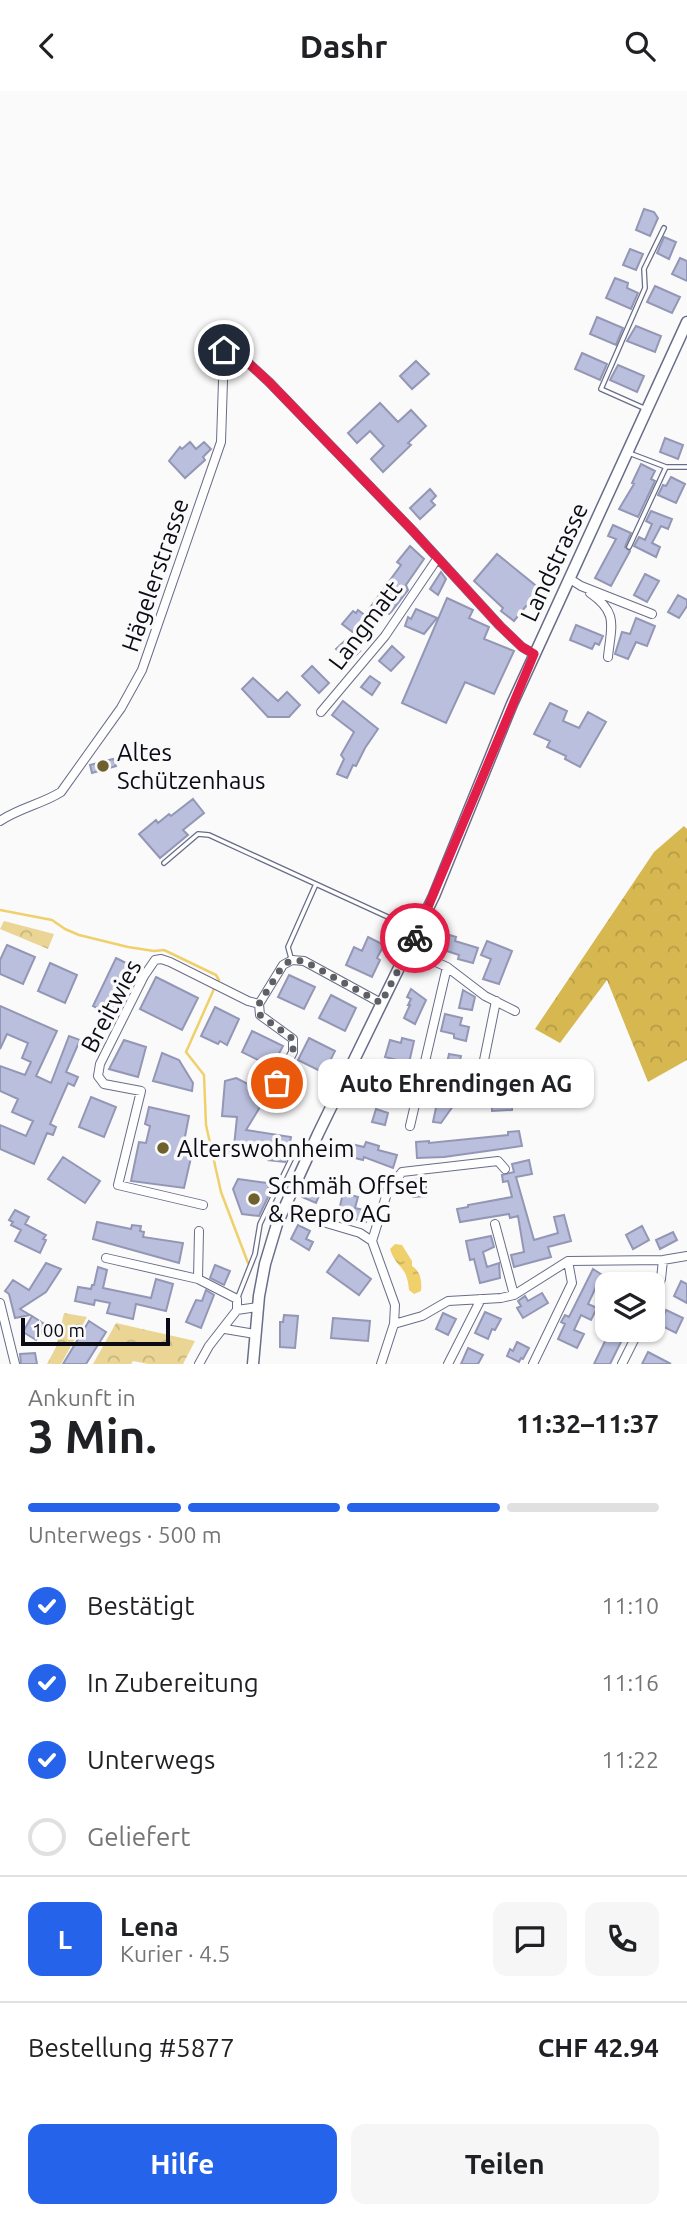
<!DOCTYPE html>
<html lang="de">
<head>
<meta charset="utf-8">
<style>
  :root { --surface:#fff; --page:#f6f6f6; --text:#202124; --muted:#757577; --line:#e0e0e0; --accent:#2563eb }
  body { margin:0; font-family:Ubuntu,sans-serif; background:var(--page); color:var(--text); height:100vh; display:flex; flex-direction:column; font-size:26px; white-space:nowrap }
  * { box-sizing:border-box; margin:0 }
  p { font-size:23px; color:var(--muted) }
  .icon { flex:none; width:38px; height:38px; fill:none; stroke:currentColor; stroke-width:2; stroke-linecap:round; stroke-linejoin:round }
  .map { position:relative; height:1273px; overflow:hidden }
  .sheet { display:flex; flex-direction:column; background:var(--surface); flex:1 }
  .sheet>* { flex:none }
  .controls { position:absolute; left:595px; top:1181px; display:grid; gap:14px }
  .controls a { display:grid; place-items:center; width:70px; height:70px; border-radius:14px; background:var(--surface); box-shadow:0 2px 5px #0004; font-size:35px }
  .scale { position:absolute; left:21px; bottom:18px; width:149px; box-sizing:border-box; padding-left:7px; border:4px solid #0a0b15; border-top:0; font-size:19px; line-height:24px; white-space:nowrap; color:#0a0b15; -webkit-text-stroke:5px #fafafa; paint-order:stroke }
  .pin { position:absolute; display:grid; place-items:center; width:60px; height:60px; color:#fff; margin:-30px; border:4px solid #fff; border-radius:50%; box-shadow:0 2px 7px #0007 }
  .courier { position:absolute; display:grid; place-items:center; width:70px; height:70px; margin:-35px; border:5px solid #e11d48; border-radius:50%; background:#fff; color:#222; box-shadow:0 2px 9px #0007 }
  .bubble { position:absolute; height:49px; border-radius:14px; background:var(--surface); box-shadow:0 2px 5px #0004; font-size:23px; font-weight:600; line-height:49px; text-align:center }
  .overview em { font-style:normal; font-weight:600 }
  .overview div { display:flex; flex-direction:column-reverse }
  .overview { display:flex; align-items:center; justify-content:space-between; height:119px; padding:0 28px }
  h1 { font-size:46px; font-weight:600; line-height:52px }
  .bar { display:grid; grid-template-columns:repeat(4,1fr); gap:10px 7px; align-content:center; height:84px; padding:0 28px }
  .bar i { height:9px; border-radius:5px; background:var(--line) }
  .bar .on { background:var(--accent) }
  .bar p { grid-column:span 4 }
  .line { display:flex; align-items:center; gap:18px; padding:0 28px; border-top:2px solid var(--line) }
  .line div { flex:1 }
  .round { display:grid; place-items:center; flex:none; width:74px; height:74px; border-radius:14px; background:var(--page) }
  ol { padding:0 28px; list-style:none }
  li { display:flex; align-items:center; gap:21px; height:77px }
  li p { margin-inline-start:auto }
  li .icon { padding:7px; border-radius:50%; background:var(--accent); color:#fff; stroke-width:4 }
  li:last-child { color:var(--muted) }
  li i { width:38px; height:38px; border:4px solid var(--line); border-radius:50% }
  .cta { display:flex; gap:14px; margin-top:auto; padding:14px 28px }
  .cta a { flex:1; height:80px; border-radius:14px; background:var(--accent); color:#fff; font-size:28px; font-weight:600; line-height:80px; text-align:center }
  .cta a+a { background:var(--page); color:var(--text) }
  header { display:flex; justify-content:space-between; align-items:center; height:91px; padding:0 28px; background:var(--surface); font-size:32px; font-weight:600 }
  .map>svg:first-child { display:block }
  .forest { fill:url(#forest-crowns) }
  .park { fill:url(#park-crowns) }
  .water { fill:url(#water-ripples) }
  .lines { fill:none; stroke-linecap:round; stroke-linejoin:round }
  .stream { stroke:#f0d06b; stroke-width:2.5 }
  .building { fill:#babfdd; stroke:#9397b5; stroke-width:2 }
  .lane-casing { stroke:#686d88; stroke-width:6 }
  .street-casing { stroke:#686d88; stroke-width:10 }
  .secondary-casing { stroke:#686d88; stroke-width:13 }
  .lane { stroke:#fff; stroke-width:3.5 }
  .street { stroke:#fff; stroke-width:8 }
  .secondary { stroke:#fff; stroke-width:10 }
  .done { stroke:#5e5f65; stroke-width:7; stroke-dasharray:0 12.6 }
  .route { stroke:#e11d48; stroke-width:9 }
  .poi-dot { fill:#70602e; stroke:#fafafa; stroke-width:2.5 }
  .labels { text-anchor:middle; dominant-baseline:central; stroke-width:7; stroke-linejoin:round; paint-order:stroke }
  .street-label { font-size:24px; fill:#0a0b15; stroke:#fafafa }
  .poi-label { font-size:24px; fill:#0a0b15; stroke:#fafafa; text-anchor:start }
</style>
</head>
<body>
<header><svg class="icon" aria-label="back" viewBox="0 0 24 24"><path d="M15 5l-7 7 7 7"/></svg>Dashr<svg class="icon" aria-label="search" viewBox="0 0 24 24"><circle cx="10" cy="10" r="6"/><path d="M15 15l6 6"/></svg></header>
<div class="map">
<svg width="687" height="1273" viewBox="0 0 687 1273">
  <defs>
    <pattern id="forest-crowns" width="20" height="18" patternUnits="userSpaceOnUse" patternTransform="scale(1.75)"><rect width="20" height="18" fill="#d6b750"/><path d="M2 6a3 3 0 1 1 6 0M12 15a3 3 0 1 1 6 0" fill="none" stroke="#b69c45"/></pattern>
    <pattern id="park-crowns" width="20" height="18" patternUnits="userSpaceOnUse" patternTransform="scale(1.75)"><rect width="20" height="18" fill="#ead595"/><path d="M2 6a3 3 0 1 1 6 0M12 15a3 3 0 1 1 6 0" fill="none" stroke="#c7b680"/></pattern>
    <pattern id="water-ripples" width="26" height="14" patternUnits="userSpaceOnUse" patternTransform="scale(1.75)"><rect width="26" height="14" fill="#f0d06b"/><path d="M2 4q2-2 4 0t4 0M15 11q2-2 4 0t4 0" fill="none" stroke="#ccb15c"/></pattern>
  </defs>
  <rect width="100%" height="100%" fill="#fafafa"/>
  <path class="forest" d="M684,735l3,3v231l-39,22 -41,-102 -47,63 -25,-14 119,-177z"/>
  <path class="park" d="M4,830l50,13 -6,15 -48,-20z
    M64,1222l23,4 -26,47h-14l9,-17z
    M116,1232l79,18 -12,23h-35l-15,-3 -2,3h-38z"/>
  <path class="water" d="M395,1153l7,1 10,16v5c9,6 10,15 9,25l-7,3 -5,-4c-2,-26 -13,-21 -19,-41z"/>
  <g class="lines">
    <path class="stream" d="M0,819l52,10 13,9 14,6 49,12 26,4 10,-1 52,25 3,5
      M214,898l-28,63 18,23 2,50 15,67 27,71"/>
  </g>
  <path class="building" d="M644,118l10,3 4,6 -8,18 -14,-6z
    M664,146l12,5 -7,17 -12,-6z
    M630,158l13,5 -7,16 -13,-5z
    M680,167l7,3v20l-15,-7z
    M615,187l13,5 -1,5 11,5 -7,16 -25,-11z
    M655,195l25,11 -8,16 -25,-11z
    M597,226l26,11 -7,17 -26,-11z
    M636,235l25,10 -6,16 -28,-11z
    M582,262l25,11 -7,16 -25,-11z
    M416,270l13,13 -17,15 -12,-13z
    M618,274l26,11 -7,16 -27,-12z
    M380,312l18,19 13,-12 15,16 -18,17 3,2 -28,27 -12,-13 13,-13 -14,-15 -13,12 -9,-10z
    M665,347l18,7 -5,14 -18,-7z
    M190,351l6,7 8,-7 7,7 -8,8 2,3 -20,18 -16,-17 11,-14 2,2z
    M641,373l14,7 -4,8 4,2 -17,36 -19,-8 15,-25 -2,-1z
    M671,386l14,7 -9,19 -18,-8 5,-10 3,1z
    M430,398l6,7 -5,5 4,4 -15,14 -10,-11z
    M651,420l21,8 -4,10 -7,-3 -9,17 8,4 -4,10 -22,-11 5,-9 6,3 7,-16 -6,-3z
    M613,434l18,8 -6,14 5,4 -19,35 -16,-8 21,-39 -8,-3z
    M410,455l14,13 -18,26 2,5 -17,22 -2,2 -6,-5 -5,7 -9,-7 32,-44 -4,-3z
    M497,463l43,35 -26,32 -13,-10 2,-3 -29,-27z
    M441,481l5,7 -8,16 -8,-6z
    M645,483l14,7 -12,21 -13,-7z
    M678,504l9,5v6l-8,12 -11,-6z
    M447,507l26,12 -4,8 20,9 -5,12 30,12 -20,43 -29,-12 -19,41 -44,-20z
    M416,518l21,9 -13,16 -19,-8 3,-9 3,2z
    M358,519l8,6 -3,4 4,5 -9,11 -16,-12 11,-13 3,2z
    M636,527l19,8 -8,20 -11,-4 -8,17 -13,-5 7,-22 8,2z
    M576,534l27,11 -4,9 -4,-2 -3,6 -22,-9z
    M350,545l10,11 -2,3 2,1 -11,11 -13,-13z
    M392,555l12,11 -13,14 -12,-10z
    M312,575l17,17 -10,10 -17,-17z
    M370,585l10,7 -8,12 -11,-8z
    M253,587l25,23 9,-9 13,13 -11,12h-21l-26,-28z
    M343,610l35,28 -13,19 -9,18 -3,-1 -6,13 -10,-4 7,-15 -3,-4 13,-23 -22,-17z
    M550,612l17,8 -4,10 16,7 9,-16 18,10 -26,45 -15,-8 1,-3 -19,-9 3,-6 -16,-7z
    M113,668l3,7 -24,7 -2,-8z
    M193,708l11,14 -21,17 5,5 -28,23 -21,-24 17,-14 2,3 11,-9 2,2z
    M443,842l13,4 -1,4 23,7 -5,15 -15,-4 1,-4 -21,-7z
    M368,846l16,8 -7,13 3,2 -8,17 -26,-12 8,-18 8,4z
    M487,850l25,10 -13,33 -16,-5 8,-20 -10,-4z
    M7,854l28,12 -12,27 -23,-10v-14z
    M116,867l20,10 -23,48 -20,-10z
    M50,872l27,12 -12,28 -27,-12z
    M289,884l26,12 -11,22 -26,-12z
    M156,886l42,21 -16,32 -42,-21z
    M411,898l15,11 -11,24 -11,-6 6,-13h-2l3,-6 -4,-2z
    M463,899l12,7 -3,13 -13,-2z
    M331,904l25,13 -11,23 -26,-13z
    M0,915l57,25 -21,45 15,7 18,-47 11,4 -14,32 12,5 -4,9 -6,-3 -18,41 6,3 -3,8 -6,-2 -13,31 -34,-15v-24l26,11 7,-15 -21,-9 6,-13 -18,-8v-25l25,9 6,-13 -9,-4 6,-15 -21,-9 -7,15z
    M215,916l24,12 -12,26 -7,-4 -2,3 -17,-8z
    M445,923l17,4 -2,7 9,2 -3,14 -12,-3v-4l-13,-3z
    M252,940l31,15 -11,21 -30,-15z
    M309,947l26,13 -11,22 -26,-13z
    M402,947l12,3 -5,22 -24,-6 5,-17 11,3z
    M124,949l22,7 -8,30 -29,-8z
    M162,962l17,7 14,23 -1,8 -39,-10z
    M449,963l12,2 -10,49 2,1 -12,17 -8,-1 8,-38 -7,-2 2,-7 -7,-2 3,-13 15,3z
    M236,987l32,16 -22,36 45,7 -3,17 -3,8 -17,-2 1,-11 -16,-2 -1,5 -17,-1v4l-9,-1 1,-8h7l3,-29 -15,-1 3,-35z
    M381,990l14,3 -2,13 -14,-3 -1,4 -13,-3 2,-13 14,3z
    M492,999h11v4l9,-1v17l-20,1z
    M91,1006l25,10 -12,30 -25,-10z
    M149,1016l40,9 -6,31 10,2 -9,39 -53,-7 8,-39 7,1 4,-17 -5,-2z
    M376,1018l12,4 -3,12 -13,-3z
    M519,1040l3,15 -78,11 -27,1 -1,-16 13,-1v2l79,-8v-3z
    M366,1051l13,4 -1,4 19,5 -4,13 -29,-11 -1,3 -16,-4 4,-12 13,3z
    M63,1066l37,24 -15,22 -37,-24z
    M529,1069l3,14 -16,3 18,63 24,-7 -4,-16 10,-2 7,26 -23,6 3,10 -37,10 -3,-12 13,-3 -6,-36 -8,2 -1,-4 -49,8 -3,-13 11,-2v-2l44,-8 -4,-16 -5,1 -1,-7 12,-3 -2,-8z
    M238,1088l29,4 3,10 -11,23 -17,-2 -9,-25z
    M425,1088l2,17 -14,1 -3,-17z
    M307,1094l14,6 -5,12 -14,-6z
    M343,1102l15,4 -3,11 13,3 -2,11 -28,-7z
    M15,1119l14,7 -4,7 21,11 -3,4 3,1 -6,13 -25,-12 6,-11 -10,-5 2,-3 -4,-2z
    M97,1131l34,7 1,-4 9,1 -1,5 4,1 -1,5 40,6 -4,20 -86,-24z
    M298,1134l12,6 -4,8 7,3 -4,8 -18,-11z
    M642,1135l7,14 -16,9 -7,-14z
    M673,1141l4,8 -17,9 -4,-9z
    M491,1145l3,11 -11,5 4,15 12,-4 1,15 -20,5 -6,-24 -4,1 -4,-19z
    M339,1164l32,24 -12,16 -32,-23z
    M46,1172l15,6 -15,23 -26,17 10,6 -15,3 -6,-24 -4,-3 8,-11 16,10z
    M215,1174l15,6 -6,14 -14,-7z
    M98,1176l9,3 -4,18 48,10 5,-19 17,5 -7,27 -30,-7 -3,15 -26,-6 3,-10 -15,-3 -1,5 -19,-4 3,-14 13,2 1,-4h2z
    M593,1178l17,11 -5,11 -9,-4 -8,17 9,4 -6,12 -10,-5 -7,15 10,4 -7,14 -19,-9 7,-15 -4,-2 4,-7 4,2z
    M681,1190l6,3v19l-13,-7z
    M206,1199l8,5 -13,33 -15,-6 10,-22 6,1z
    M542,1202l6,10 -25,15 -6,-10 4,-2 -3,-5 7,-5 3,5z
    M666,1219l17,8 -7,15 -16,-8z
    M485,1221l16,7 -6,11 -3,-1 -4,10 -13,-6z
    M443,1222l13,6 -8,16 -12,-6z
    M284,1224l14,1 -3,32 -15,-1v-25h3z
    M32,1225l14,9 -10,15 -13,-8z
    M333,1227l37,3 -2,20 -37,-3z
    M89,1230l17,11 -20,32h-23z
    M613,1239h14l-17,34h-16l13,-27 2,1z
    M517,1251l12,6 -6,11 -2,-1 -2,4 -12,-6 3,-7 3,2z
    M468,1257l15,7 -5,9h-17z
    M648,1261l23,12h-29z
    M35,1262l2,11h-16l-1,-10z"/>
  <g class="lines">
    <defs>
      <path id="lane" d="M646,318l-45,-20 44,-101 -1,-19 20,-41
        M629,362l37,14h21
        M629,456l37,-80
        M164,772l34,-29 11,1 181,83 28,9
        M291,867l-3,-11 28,-63
        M238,1206l17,-43 5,-30 34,-71"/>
      <path id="street" d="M570,488l11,7 71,28
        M590,502c29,20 21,33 18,64
        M321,621l64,-76 52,-77
        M0,730c19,-13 42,-17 61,-29l60,-84 21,-38 79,-228 3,-92 20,9 25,23 144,149 87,95 22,21 12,7
        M409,859l38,17 38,29 30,15
        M277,992l16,-31v-13l-33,-24 -1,-11 24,-39 9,-5 12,1 77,42
        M479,994l17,-84
        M410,1035l37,-159
        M203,1114l-85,-20 23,-94 -37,-7 -6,-8 2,-12 44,-88 11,-16 6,-1 9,3 78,39 11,3
        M299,1124l61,18 12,8 23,64 -1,19 -13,40
        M495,1133l19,71
        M372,1150l16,-51 14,-18 96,-11 7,8
        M106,1167l92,21 39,20v11
        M198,1188l1,-48
        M653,1210l8,-22 2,-19
        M0,1212l15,61
        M394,1233l28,-8 26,-15 53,-3 13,-3 54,-34 95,-1 24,-4
        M225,1238l30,5
        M199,1273l10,-18 28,-36 21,-3
        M448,1273l33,-65
        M533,1273l39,-81 -4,-22
        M622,1273l17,-34"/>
      <path id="secondary" d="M253,1273l6,-68 6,-32 12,-40 41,-90 116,-238 78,-192 175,-382"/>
    </defs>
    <use href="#lane" class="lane-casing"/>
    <use href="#street" class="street-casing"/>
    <use href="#secondary" class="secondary-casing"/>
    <use href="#lane" class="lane"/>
    <use href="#street" class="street"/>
    <use href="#secondary" class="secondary"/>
  </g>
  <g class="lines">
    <path class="done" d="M277,992l16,-31v-13l-33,-24 -1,-11 24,-39 9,-5 12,1 77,42 34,-65"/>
    <path class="route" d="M224,259l20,9 25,23 144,149 87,95 22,21 12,7 -119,284"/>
  </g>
  <g class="poi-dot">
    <circle cx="103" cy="675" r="7"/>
    <circle cx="163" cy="1057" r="7"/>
    <circle cx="254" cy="1108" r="7"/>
  </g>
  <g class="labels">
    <g class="street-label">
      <text transform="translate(554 471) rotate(-65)">Landstrasse</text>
      <text transform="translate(155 484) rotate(-71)">Hägelerstrasse</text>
      <text transform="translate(365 534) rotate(-53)">Langmatt</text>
      <text transform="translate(111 915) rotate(-62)">Breitwies</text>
    </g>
    <g class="poi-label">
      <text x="117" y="661">Altes<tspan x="117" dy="28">Schützenhaus</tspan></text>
      <text x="177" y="1057">Alterswohnheim</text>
      <text x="268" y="1094">Schmäh Offset<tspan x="268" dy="28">&amp; Repro AG</tspan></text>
    </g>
  </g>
</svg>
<div class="controls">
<a><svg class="icon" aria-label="layers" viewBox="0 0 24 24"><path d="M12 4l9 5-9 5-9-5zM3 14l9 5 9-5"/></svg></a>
</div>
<div class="scale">100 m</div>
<div class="pin" style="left:277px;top:992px;background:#ea580c"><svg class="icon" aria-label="bag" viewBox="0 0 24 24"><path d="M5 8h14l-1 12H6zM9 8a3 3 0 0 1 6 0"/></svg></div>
<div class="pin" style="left:224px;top:259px;background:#1f2937"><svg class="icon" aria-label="home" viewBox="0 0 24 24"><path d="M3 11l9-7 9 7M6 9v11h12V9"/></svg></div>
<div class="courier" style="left:415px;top:847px"><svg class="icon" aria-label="bike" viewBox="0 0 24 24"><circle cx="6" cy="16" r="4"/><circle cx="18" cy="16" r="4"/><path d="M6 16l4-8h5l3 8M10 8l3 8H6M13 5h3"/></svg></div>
<div class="bubble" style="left:318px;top:968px;width:276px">Auto Ehrendingen AG</div>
</div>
<section class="sheet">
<div class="overview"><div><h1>3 Min.</h1><p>Ankunft in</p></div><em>11:32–11:37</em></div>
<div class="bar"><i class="on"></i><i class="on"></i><i class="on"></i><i></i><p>Unterwegs · 500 m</p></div>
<ol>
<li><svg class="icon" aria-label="check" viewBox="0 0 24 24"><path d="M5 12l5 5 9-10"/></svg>Bestätigt<p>11:10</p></li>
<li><svg class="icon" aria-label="check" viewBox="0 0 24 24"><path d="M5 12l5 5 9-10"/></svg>In Zubereitung<p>11:16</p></li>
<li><svg class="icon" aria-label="check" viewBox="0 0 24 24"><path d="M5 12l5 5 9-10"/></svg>Unterwegs<p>11:22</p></li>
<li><i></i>Geliefert</li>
</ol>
<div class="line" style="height:126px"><b class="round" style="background:var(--accent);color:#fff">L</b><div><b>Lena</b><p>Kurier · 4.5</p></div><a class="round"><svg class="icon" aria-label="chat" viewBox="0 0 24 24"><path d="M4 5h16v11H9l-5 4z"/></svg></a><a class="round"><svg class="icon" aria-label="phone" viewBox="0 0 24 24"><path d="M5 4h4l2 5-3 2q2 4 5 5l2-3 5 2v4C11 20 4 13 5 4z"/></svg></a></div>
<div class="line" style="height:91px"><div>Bestellung #5877</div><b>CHF 42.94</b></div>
<div class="cta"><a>Hilfe</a><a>Teilen</a></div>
</section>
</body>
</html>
